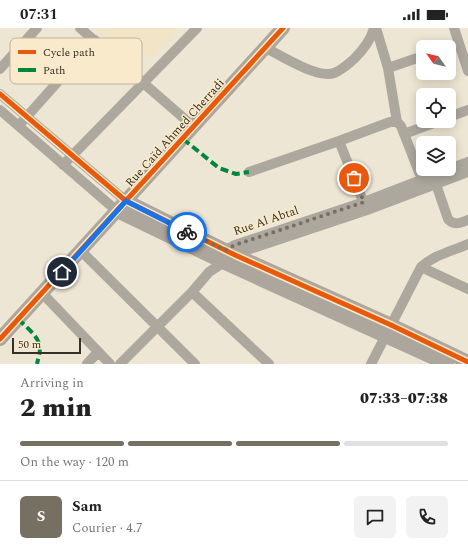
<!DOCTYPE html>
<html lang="en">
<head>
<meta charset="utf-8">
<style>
	body { margin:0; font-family:Spectral,serif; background:#f2f2f2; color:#222; height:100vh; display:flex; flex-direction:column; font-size:15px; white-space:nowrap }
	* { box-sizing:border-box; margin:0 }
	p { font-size:13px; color:#767676 }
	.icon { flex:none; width:22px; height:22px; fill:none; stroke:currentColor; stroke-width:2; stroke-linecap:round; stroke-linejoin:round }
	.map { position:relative; height:336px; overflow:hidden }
	.panel { display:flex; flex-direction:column; background:#fff; flex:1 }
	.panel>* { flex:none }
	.needle { width:26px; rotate:304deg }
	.fabs { position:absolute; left:416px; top:12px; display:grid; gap:8px }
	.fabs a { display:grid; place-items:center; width:40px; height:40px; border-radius:6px; background:#fff; box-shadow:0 2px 10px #0003; font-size:20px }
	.scale { position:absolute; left:12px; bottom:10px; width:69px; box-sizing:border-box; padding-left:4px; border:2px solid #363024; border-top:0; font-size:11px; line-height:14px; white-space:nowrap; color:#363024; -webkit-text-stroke:3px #f8eaca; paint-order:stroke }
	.pin { position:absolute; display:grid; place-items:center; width:34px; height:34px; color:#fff; margin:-17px; border:2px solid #fff; border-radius:50%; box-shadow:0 1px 4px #0007 }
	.courier { position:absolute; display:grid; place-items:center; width:40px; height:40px; margin:-20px; border:3px solid #1a73e8; border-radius:50%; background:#fff; color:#222; box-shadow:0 1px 5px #0007 }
	.overview em { font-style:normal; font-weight:800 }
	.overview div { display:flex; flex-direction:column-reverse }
	.overview { display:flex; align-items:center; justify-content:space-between; height:68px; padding:0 20px }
	h1 { font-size:26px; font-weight:800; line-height:30px }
	.bar { display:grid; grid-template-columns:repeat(4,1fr); gap:6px 4px; align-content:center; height:48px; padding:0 20px }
	.bar i { height:5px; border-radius:3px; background:#e0e0e0 }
	.bar .current { background:#767062 }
	.bar p { grid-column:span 4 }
	.line { display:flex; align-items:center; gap:10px; padding:0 20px; border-top:1px solid #e0e0e0 }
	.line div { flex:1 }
	.round { display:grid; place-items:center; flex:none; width:42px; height:42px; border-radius:6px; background:#f2f2f2 }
	.status { display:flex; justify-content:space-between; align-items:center; height:28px; padding:0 20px; background:#fff; direction:ltr }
	.status svg { height:11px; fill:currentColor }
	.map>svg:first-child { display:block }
	.built { fill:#f1e4c7 }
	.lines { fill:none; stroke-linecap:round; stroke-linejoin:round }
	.street { stroke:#ada89e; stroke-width:10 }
	.secondary { stroke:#aca69c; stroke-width:14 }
	.quiet { stroke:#00873e; stroke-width:4; stroke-dasharray:8 4; stroke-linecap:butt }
	.cycleway-casing { stroke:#f8eaca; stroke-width:8 }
	.cycleway { stroke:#e8590c; stroke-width:5 }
	.done { stroke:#767062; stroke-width:4; stroke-dasharray:0 7.2 }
	.route { stroke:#1a73e8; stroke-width:5 }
	.labels { text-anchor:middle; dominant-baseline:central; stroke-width:3; stroke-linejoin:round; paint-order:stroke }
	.street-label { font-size:12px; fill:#363024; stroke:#f8eaca }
	.key { fill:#f8eaca; stroke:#beb298; stroke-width:1 }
	.key-label { font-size:11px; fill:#363024 }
</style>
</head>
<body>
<div class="status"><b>07:31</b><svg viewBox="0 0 49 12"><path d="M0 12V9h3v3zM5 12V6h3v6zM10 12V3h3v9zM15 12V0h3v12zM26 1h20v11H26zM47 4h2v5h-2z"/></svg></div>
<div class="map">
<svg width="468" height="336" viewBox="0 0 468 336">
	<rect width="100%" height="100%" fill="#eee6d4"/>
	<!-- built -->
	<path class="built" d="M95,0H180L151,31L126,8L114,18Z"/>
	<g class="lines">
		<!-- street -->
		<path class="street" d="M80,0L194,99
			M376,0L388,40L397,94
			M454,0L468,43
			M449,19L459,16
			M266,20C281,28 318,51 334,45C342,42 348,36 354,31C363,22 371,12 374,0
			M388,40L423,28
			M0,41L37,0
			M0,66L126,173
			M0,82L117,183
			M449,89L468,82
			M22,94L95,12
			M404,106L439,93
			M339,113L365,178
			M63,137L197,0
			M249,144L339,113L390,94H397L401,98L424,157
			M436,156L448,191C454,198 460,195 468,192
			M81,223L195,336
			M222,224L235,217L364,174L468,134
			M421,239L468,261
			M192,264L269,336
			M42,265L110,336
			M87,336L98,324
			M120,336L192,264L209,244L235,227L247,222L367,182L468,144
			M371,336L421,239C434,227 452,223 468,216"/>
		<!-- secondary -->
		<path class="secondary" d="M126,173L235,227L391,297L468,334
			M117,183L225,235L447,336
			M0,311L283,0"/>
		<!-- quiet -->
		<path class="quiet" d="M183,111L219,140L236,146L249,144
			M18,291C26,299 39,308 40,320C40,325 38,331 37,336"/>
		<defs>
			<path id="cycleway" d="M0,66L126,173L235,227L391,297L468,334
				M0,311L283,0"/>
		</defs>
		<!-- cycleway casing -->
		<use href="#cycleway" class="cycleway-casing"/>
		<!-- cycleway -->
		<use href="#cycleway" class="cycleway"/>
	</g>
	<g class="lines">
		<!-- done -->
		<path class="done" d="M187,204L225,222L235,217L364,174L354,150"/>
		<!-- route -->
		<path class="route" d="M62,244L126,173L187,204"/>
	</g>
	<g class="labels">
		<!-- street labels -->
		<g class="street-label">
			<text transform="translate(175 105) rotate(-48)">Rue Caïd Ahmed Cherradi</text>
			<text transform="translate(266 193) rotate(-19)">Rue Al Abtal</text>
		</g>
	</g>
	<!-- legend -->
	<rect x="10" y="10" width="132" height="46" rx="6" class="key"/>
	<rect x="18" y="22" width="18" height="4" fill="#e8590c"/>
	<rect x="18" y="40" width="18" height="4" fill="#00873e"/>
	<g class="key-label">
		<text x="43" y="28">Cycle path</text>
		<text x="43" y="46">Path</text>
	</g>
</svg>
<div class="fabs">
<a><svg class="needle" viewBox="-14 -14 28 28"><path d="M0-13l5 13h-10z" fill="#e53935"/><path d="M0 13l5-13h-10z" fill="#767676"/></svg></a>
<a><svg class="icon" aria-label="locate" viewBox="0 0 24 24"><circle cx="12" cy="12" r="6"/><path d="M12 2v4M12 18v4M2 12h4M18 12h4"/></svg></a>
<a><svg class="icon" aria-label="layers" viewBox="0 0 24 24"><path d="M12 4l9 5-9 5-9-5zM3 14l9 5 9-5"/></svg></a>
</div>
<div class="scale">50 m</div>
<div class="pin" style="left:354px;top:150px;background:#ea580c"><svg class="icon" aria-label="bag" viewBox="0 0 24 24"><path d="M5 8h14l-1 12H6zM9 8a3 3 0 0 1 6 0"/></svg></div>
<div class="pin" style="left:62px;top:244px;background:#1f2937"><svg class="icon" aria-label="home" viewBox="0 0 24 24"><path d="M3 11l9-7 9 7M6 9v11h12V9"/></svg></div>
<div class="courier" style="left:187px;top:204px"><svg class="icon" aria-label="bike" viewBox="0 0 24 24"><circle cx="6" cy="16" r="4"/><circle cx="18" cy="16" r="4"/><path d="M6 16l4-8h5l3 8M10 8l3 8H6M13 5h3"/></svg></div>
</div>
<section class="panel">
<div class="overview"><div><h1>2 min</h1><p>Arriving in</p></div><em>07:33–07:38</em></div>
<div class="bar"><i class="current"></i><i class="current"></i><i class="current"></i><i></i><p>On the way · 120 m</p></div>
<div class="line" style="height:72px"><b class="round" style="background:#767062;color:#fff">S</b><div><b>Sam</b><p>Courier · 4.7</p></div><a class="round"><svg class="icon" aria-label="chat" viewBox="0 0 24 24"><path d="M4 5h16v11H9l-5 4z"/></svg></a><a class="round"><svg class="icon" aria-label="phone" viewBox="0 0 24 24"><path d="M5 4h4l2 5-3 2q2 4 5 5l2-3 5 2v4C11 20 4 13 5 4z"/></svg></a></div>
</section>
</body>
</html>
